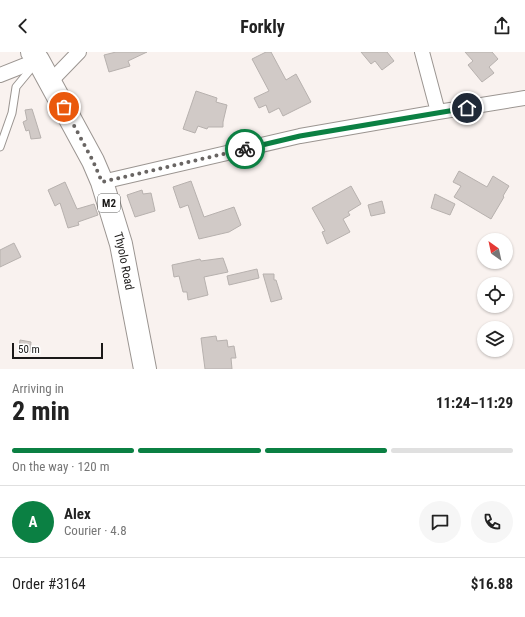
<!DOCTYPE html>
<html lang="en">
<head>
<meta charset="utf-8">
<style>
	body { margin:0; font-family:"Roboto Condensed",sans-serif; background:#f6f6f6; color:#222; height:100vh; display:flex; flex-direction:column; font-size:15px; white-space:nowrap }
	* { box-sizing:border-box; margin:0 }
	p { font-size:13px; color:#767676 }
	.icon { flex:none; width:22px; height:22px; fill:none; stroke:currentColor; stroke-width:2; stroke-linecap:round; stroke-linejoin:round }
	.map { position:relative; height:317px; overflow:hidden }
	.drawer { display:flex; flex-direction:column; background:#fff; flex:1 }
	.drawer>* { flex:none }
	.needle { width:26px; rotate:327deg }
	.fabs { position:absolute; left:477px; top:181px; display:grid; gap:8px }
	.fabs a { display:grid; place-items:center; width:36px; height:36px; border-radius:50%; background:#fff; box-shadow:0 1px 3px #0004; font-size:20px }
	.scale { position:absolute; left:12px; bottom:10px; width:91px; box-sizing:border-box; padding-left:4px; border:2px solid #1b1918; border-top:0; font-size:11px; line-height:14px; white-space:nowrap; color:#1b1918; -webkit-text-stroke:3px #fff; paint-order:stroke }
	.pin { position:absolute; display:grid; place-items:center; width:34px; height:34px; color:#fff; margin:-17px; border:2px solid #fff; border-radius:50%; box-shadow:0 1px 4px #0007 }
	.courier { position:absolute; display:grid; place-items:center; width:40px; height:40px; margin:-20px; border:3px solid #0b8043; border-radius:50%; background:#fff; color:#222; box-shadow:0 1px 5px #0007 }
	.headline em { font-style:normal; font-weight:700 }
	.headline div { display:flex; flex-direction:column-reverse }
	.headline { display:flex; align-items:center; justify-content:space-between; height:68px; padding:0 12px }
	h1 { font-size:26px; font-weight:700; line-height:30px }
	.bar { display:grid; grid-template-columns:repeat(4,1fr); gap:6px 4px; align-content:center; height:48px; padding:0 12px }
	.bar i { height:5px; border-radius:3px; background:#e0e0e0 }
	.bar .on { background:#0b8043 }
	.bar p { grid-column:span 4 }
	.line { display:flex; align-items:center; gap:10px; padding:0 12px; border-top:1px solid #e0e0e0 }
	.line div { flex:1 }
	.round { display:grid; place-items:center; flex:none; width:42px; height:42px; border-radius:21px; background:#f6f6f6 }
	header { display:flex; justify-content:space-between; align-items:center; height:52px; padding:0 12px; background:#fff; font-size:18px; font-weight:700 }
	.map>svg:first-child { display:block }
	.building { fill:#d1cac7; stroke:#b7b1ae }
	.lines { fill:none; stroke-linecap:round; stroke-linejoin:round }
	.lane-casing { stroke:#9b9591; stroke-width:9 }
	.street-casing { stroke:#9b9591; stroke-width:16 }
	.highway-casing { stroke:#9b9591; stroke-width:24 }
	.lane { stroke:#fff; stroke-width:7 }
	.street { stroke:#fff; stroke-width:14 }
	.highway { stroke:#fff; stroke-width:22 }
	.done { stroke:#696563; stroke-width:4; stroke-dasharray:0 7.2 }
	.route { stroke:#0b8043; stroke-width:5 }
	.labels { text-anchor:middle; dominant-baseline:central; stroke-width:4; stroke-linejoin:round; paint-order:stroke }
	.shield { fill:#fff; stroke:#5f5e5d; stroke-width:1 }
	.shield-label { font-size:11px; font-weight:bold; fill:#1b1918 }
	.street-label { font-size:12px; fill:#1b1918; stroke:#fff }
</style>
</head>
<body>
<header><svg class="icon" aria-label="back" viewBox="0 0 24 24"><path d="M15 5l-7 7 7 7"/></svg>Forkly<svg class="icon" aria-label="share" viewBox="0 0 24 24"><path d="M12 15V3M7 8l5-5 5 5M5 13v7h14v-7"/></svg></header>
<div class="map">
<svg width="525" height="317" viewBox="0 0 525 317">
	<rect width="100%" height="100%" fill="#f9f2ef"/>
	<!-- building -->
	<path class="building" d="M116,0H147L128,9L130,14L109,20L104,3Z
		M266,0H271L286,28L296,22L311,50L283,64L279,56L269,61L266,53L259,56L254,46L269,39L252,7Z
		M361,0H387L394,9L382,18L375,9L371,12Z
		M465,0H492L498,7L489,15L494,21L482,30L468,13L473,9Z
		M196,39L217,46L216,50L227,53L223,70V75H208L207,77L198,74L195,81L183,77Z
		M32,57L37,73L41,86L31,87L29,78L26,79L23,70L27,68L25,58Z
		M459,119L487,135L493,124L509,134L503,144L504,145L491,167L454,145L461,134L453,130Z
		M191,129L204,165L234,155L241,173L229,180L199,187L188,153L180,156L173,135Z
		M65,130L77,157L94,152L98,163L78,170L79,173L68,176L60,151L55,154L48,138Z
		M351,134L361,152L348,160L350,163L343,167L350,180L327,192L322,180L325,179L312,156Z
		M142,138L143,142L151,141L155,159L135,165L127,143Z
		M435,142L455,152L450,163L431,156Z
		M382,149L385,161L371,164L368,153Z
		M14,191L21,205L0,215V198Z
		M223,206L228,220L204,225L208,243L188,248L187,240H183L179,224L174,225L172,213L200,207L201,209Z
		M257,217L259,226L229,233L227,224Z
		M263,222H274V228H276L282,247L271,250Z
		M216,284L217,289L227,288L228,295L234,294L236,306H231L232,317H205L201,286Z
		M20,288L31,290L30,300L19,298Z"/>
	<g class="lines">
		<defs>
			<path id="lane" d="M0,95L12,61L16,35L35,12"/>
			<path id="street" d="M422,0L438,60
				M0,23L38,8
				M50,30L79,0
				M102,130L300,84L438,60L525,46"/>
			<g id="highway">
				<path id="s1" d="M32,0L38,8L93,109L102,130L121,192L145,317"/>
			</g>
		</defs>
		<!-- lane casing -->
		<use href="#lane" class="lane-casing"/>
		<!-- street casing -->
		<use href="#street" class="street-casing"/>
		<!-- highway casing -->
		<use href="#highway" class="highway-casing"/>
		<!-- lane -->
		<use href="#lane" class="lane"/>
		<!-- street -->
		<use href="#street" class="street"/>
		<!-- highway -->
		<use href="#highway" class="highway"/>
	</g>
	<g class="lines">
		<!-- done -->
		<path class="done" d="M64,55L93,109L102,130L245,97"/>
		<!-- route -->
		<path class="route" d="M245,97L300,84L467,56"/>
	</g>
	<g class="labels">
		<!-- shield labels -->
		<rect class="shield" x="98" y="142" width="22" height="18" rx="3"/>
		<g class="shield-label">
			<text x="109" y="151">M2</text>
		</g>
		<!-- street labels -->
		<g class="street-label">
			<text stroke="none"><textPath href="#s1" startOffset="230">Thyolo Road</textPath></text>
		</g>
	</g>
</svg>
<div class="fabs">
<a><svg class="needle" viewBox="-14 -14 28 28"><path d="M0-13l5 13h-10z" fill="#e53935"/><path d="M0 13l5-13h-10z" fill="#767676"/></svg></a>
<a><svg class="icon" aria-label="locate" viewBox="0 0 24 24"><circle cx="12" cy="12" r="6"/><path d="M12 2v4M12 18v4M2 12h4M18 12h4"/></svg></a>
<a><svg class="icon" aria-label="layers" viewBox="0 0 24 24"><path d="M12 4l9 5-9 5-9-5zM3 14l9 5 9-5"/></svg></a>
</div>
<div class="scale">50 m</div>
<div class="pin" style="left:64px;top:55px;background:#ea580c"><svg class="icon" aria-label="bag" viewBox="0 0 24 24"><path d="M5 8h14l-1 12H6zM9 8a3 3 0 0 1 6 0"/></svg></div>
<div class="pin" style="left:467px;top:56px;background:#1f2937"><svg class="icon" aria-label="home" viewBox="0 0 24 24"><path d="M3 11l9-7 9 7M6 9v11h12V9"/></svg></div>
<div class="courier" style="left:245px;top:97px"><svg class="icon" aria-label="bike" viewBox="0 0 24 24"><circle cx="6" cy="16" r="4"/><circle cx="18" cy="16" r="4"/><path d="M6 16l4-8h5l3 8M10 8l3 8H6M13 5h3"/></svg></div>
</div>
<section class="drawer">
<div class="headline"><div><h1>2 min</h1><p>Arriving in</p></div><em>11:24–11:29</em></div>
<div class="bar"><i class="on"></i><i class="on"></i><i class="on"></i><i></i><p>On the way · 120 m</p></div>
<div class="line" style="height:72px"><b class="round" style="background:#0b8043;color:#fff">A</b><div><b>Alex</b><p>Courier · 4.8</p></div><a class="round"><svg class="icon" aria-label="chat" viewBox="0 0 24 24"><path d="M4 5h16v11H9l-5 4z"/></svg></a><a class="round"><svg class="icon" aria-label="phone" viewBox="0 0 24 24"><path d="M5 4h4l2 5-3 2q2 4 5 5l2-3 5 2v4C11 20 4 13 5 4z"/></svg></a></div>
<div class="line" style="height:52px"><div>Order #3164</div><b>$16.88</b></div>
</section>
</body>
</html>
